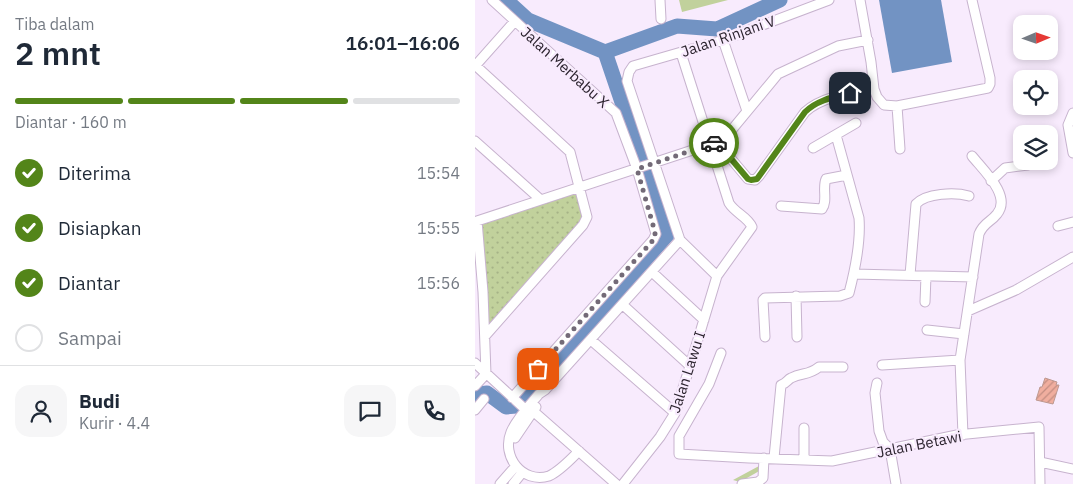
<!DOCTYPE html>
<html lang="id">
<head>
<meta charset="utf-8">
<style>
	body { margin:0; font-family:"IBM Plex Sans",sans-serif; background:#f6f6f7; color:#1f2937; height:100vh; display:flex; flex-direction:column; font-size:19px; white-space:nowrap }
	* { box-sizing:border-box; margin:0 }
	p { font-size:16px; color:#747a83 }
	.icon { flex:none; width:28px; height:28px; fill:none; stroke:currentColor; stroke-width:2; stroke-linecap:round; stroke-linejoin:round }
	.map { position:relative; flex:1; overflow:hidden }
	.details { display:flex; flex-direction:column; background:#fff; width:475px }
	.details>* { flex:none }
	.needle { width:32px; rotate:88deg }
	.tools { position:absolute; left:538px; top:15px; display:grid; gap:10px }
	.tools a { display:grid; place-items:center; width:45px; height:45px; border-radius:10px; background:#fff; box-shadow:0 2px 8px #0003; font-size:25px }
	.pin { position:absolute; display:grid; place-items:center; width:42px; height:42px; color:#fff; margin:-21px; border-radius:10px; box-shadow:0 2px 8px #0006 }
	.courier { position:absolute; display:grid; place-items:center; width:50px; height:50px; margin:-25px; border:4px solid #538519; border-radius:50%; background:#fff; color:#222; box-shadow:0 1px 6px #0007 }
	.headline em { font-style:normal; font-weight:600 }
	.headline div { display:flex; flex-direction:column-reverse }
	.headline { display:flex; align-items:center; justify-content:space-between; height:85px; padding:0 15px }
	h1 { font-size:32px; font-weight:600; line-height:38px }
	.bar { display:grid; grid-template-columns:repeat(4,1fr); gap:8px 5px; align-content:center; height:60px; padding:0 15px }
	.bar i { height:6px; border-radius:4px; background:#e0e1e3 }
	.bar .on { background:#538519 }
	.bar p { grid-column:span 4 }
	.line { display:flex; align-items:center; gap:12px; padding:0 15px; border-top:1px solid #e0e1e3 }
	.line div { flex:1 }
	.round { display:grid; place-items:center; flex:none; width:52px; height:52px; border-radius:15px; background:#f6f6f7 }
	ol { padding:0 15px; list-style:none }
	li { display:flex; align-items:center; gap:15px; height:55px }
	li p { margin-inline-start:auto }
	li .icon { padding:5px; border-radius:50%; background:#538519; color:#fff; stroke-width:4 }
	li:last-child { color:#747a83 }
	li i { width:28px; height:28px; border:2px solid #e0e1e3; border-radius:50% }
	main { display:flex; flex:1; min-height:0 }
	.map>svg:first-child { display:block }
	.park { fill:url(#park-dots) }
	.pitch { fill:#c1d19c }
	.water { fill:#7293c3 }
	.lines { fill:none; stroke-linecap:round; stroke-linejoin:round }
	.river { stroke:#7293c3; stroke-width:15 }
	.building { fill:url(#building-hatch); stroke:#bd9991 }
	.minor-casing { stroke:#c7b3ce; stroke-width:11 }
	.minor { stroke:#fff; stroke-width:9 }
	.done { stroke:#736a77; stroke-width:5; stroke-dasharray:0 9 }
	.route { stroke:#538519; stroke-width:6 }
	.labels { text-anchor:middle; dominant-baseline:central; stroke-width:4.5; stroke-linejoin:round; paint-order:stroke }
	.street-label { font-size:15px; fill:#2c242f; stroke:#f8ebfd }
</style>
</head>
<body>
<main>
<section class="details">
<div class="headline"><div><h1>2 mnt</h1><p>Tiba dalam</p></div><em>16:01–16:06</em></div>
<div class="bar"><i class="on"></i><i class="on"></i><i class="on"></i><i></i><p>Diantar · 160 m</p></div>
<ol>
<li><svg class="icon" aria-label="check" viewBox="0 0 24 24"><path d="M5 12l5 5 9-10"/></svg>Diterima<p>15:54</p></li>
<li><svg class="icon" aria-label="check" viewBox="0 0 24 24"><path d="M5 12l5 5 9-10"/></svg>Disiapkan<p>15:55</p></li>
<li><svg class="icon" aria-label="check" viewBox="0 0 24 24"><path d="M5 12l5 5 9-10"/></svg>Diantar<p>15:56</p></li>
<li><i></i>Sampai</li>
</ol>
<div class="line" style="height:90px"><a class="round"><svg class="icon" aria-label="person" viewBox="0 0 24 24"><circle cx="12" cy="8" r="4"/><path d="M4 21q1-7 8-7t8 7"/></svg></a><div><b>Budi</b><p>Kurir · 4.4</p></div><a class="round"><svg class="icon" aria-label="chat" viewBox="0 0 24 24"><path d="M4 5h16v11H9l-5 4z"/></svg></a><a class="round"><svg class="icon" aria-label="phone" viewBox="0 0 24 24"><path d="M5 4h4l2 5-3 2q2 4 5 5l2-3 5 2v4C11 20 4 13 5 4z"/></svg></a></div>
</section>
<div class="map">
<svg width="598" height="484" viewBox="0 0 598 484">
	<defs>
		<pattern id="park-dots" width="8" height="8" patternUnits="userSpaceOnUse" patternTransform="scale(1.25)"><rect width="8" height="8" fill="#c1d19c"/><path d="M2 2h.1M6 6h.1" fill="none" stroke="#a6b387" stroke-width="1.8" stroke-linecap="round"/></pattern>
		<pattern id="building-hatch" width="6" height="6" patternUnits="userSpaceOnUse" patternTransform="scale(1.25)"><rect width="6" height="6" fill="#f0ae9f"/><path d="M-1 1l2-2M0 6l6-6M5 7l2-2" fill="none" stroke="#c38d82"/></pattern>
	</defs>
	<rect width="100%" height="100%" fill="#f8ebfd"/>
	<!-- park -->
	<path class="park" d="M102,192L108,219L14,327L5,223Z"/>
	<!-- pitch -->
	<path class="pitch" d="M204,0H253L207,12Z
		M284,466L286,470L265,482L258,480Z"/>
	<!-- water -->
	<path class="water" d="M404,0H466L477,62L417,73Z"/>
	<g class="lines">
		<!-- river -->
		<path class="river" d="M130,52L202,26L242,29L305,0
			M0,398L4,394L12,393L31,407L41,406L192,235L130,52L53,20L31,0"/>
	</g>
	<!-- building -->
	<path class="building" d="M570,378L582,382L581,385H584L578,404L561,400L565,387H567Z"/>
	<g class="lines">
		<defs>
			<path id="minor" d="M17,0L141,113L162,169L181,234L178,240L37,398
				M185,0L186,19
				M385,0L396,62L399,89L402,97L409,105L422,106L513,88L515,84V78L497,0
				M248,40L272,111
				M0,65L95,152L112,217L108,225L10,336
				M0,66L40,21
				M422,106L425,149
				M598,113L593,125L598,153
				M0,141L66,200
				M242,142L273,179L280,180L284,176L330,112C347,96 376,93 399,89
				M338,148L381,123
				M516,181L530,168L553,165
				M306,206L347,209C353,201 347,188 351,179L372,175
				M2,221L242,142L250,138L303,74L363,46L393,40
				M583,226L598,222
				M177,272L229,320
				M379,274L498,277
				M435,275L441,204C451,193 480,192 494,196
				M242,276L205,240L152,81L154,72L158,66L248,40L354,0
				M321,296L322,337
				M450,302L451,276
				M148,305L215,366
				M493,311L541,290L598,257
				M452,330L489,334
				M290,337L288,300L290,298L365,296L374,293C380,270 386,243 384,218L361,135
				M116,340L200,413
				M246,353L234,384L204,436V454L274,458L357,461L482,435L564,427L565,484
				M0,363L51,410
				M407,365L485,360
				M402,383L400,393L404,431L408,442L415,449L421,484
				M0,386L11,374L8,292L2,221
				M0,410L9,399
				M58,411L141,484
				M488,435L485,360L504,234C509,222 515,223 522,214C537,196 508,170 497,156
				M40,438L61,407
				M104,451C95,460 85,471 74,476C47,484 26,456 36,432C42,418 54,406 64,394L70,390L205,240
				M299,458L306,385C312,383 312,380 316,378C327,372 333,376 344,367H368
				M329,460V428
				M565,462L598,469
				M25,484L40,467
				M38,484L46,474
				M148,484L185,437L200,413L215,366L242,276L277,227C273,217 260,213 254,203L206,53
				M267,484L283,482L288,478L289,458"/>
		</defs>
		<!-- minor casing -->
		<use href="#minor" class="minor-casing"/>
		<!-- minor -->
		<use href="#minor" class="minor"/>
	</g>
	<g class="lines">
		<!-- done -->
		<path class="done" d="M63,369L180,238V232L162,169L239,143"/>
		<!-- route -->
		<path class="route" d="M239,143L242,142L273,179L276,180L282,179L330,112C342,100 359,97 375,93"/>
	</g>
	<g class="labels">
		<!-- street labels -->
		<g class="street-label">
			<text transform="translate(253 36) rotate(-19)">Jalan Rinjani V</text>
			<text transform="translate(90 67) rotate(42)">Jalan Merbabu X</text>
			<text transform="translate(212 372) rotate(-72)">Jalan Lawu I</text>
			<text transform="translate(444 444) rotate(-11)">Jalan Betawi</text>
		</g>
	</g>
</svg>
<div class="tools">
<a><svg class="needle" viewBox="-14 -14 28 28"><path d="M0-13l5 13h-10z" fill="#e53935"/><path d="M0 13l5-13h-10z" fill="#747a83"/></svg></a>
<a><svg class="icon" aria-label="locate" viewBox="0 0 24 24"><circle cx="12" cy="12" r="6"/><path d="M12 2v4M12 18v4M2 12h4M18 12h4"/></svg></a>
<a><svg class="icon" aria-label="layers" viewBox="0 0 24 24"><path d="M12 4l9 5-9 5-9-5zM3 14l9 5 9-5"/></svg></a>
</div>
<div class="pin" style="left:63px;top:369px;background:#ea580c"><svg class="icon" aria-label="bag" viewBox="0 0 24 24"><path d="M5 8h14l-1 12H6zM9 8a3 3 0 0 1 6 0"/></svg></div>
<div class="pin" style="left:375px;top:93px;background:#1f2937"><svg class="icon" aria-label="home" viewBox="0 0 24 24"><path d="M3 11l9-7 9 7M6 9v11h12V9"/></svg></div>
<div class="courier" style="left:239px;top:143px"><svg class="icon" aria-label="car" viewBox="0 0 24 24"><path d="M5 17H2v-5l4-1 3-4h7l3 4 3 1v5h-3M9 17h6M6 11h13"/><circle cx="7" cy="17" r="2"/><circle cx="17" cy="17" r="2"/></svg></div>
</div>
</main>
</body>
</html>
